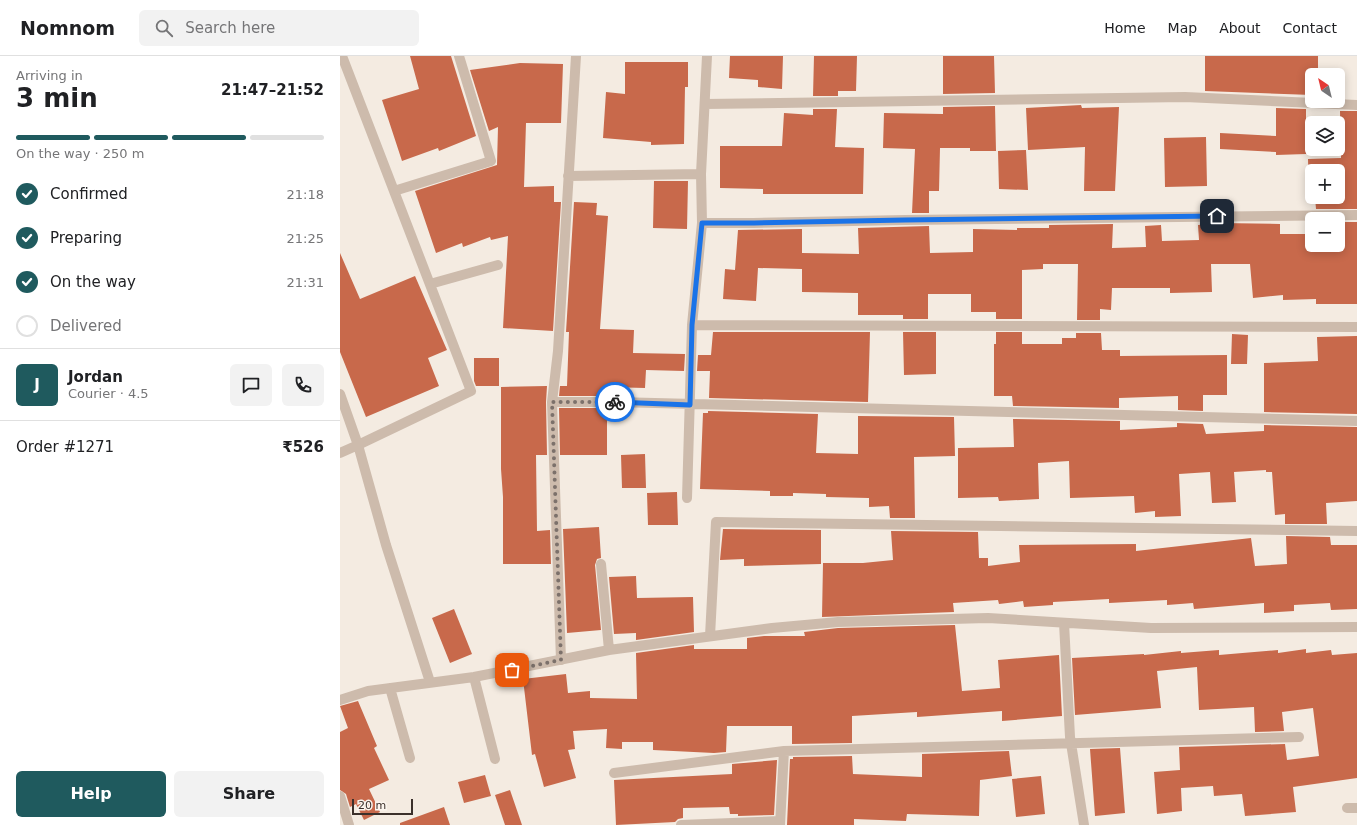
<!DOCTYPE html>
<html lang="en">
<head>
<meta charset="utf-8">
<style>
	body { margin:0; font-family:"DejaVu Sans",sans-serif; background:#f2f2f2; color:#202124; height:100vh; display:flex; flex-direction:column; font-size:15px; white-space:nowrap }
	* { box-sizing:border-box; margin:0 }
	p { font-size:13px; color:#757577 }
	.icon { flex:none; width:22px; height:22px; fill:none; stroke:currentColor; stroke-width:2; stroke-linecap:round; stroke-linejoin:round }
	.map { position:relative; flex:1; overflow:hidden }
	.sheet { display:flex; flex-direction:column; background:#fff; width:340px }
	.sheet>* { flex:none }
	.needle { width:26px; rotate:325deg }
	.controls { position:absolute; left:965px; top:12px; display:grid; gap:8px }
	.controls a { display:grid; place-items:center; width:40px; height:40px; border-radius:6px; background:#fff; box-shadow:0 2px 10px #0003; font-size:20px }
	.scale { position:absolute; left:12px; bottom:10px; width:61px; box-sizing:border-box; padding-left:4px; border:2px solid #3b302b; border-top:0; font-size:11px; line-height:14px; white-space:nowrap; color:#3b302b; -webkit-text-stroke:3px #fbf5ee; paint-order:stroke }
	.pin { position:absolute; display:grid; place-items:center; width:34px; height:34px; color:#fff; margin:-17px; border-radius:8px; box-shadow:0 2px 6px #0006 }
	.courier { position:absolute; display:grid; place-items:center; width:40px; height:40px; margin:-20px; border:3px solid #1a73e8; border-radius:50%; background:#fff; color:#222; box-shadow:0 1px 5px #0007 }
	.headline em { font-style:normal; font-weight:600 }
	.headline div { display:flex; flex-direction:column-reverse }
	.headline { display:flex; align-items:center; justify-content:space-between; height:68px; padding:0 16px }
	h1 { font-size:26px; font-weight:600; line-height:30px }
	.bar { display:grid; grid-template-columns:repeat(4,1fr); gap:6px 4px; align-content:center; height:48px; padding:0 16px }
	.bar i { height:5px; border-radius:3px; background:#e0e0e0 }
	.bar .active { background:#1f5a5e }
	.bar p { grid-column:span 4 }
	.line { display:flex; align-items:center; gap:10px; padding:0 16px; border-top:1px solid #e0e0e0 }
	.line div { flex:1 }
	.round { display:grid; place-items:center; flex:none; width:42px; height:42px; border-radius:6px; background:#f2f2f2 }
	ol { padding:0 16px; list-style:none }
	li { display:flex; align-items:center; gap:12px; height:44px }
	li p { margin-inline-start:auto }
	li .icon { padding:4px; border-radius:50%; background:#1f5a5e; color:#fff; stroke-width:4 }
	li:last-child { color:#757577 }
	li i { width:22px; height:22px; border:2px solid #e0e0e0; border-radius:50% }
	.action { display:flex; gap:8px; margin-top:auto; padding:8px 16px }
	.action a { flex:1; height:46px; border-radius:6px; background:#1f5a5e; color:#fff; font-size:16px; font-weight:600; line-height:46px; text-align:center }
	.action a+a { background:#f2f2f2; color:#202124 }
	header { display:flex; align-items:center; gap:24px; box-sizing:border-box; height:56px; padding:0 20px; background:#fff; border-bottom:1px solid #e0e0e0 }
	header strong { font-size:19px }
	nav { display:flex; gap:22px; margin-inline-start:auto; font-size:14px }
	.search { width:280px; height:36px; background:#f2f2f2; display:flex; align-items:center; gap:10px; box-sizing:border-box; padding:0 14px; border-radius:6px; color:#757577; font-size:15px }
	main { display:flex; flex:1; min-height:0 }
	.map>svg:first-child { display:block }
	.building { fill:#c8694b }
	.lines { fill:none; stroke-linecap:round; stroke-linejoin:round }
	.minor { stroke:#cdbbac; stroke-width:10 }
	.done { stroke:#7c716b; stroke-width:4; stroke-dasharray:0 7.2 }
	.route { stroke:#1a73e8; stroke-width:5 }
</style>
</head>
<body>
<header>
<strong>Nomnom</strong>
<div class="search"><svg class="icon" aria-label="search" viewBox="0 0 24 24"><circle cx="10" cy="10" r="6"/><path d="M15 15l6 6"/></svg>Search here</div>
<nav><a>Home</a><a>Map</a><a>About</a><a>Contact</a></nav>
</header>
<main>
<section class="sheet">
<div class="headline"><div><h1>3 min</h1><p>Arriving in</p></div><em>21:47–21:52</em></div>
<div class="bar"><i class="active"></i><i class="active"></i><i class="active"></i><i></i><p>On the way · 250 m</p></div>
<ol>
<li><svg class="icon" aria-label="check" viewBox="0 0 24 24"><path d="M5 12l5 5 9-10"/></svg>Confirmed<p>21:18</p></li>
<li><svg class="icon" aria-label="check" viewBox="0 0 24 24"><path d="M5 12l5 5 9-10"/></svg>Preparing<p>21:25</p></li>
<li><svg class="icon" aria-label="check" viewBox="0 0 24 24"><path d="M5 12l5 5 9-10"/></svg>On the way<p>21:31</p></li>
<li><i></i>Delivered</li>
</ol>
<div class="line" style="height:72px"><b class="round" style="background:#1f5a5e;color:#fff">J</b><div><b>Jordan</b><p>Courier · 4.5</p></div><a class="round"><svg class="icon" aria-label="chat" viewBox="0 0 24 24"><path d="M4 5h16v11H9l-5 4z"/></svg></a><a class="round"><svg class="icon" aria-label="phone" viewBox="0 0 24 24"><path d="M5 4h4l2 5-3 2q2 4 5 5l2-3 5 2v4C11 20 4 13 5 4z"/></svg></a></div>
<div class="line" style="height:52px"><div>Order #1271</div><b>₹526</b></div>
<div class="action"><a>Help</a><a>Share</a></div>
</section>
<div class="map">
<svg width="1017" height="769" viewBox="0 0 1017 769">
	<rect width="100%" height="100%" fill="#f4ebe1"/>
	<!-- building -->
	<path class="building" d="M70,0H111L136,80L99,95L98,92L62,105L42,44L79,33Z
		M390,0H443L442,33L418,31V24L389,22Z
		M474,0H517L516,35H498V40H473Z
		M603,0H654L655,37L603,38Z
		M865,0H978V19H972V39L865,35Z
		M285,6H348V31H345L344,88L311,89V86L263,82L266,36L285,38Z
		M180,7L223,8L221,67H186L184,131L214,130V146H221L213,275L163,272L168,180L151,184L150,181L123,191L122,187L96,197L75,135L157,109L158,71L149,75L130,14Z
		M741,49L742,52L779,51L775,135H744L745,91L688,94L686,52Z
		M655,50L656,95H630V92H600L599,135H589V157H572L575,93L543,92L544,57L603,58V51Z
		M936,52L966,53V98L936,99V96L880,93V77L936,80Z
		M473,53H497L495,91L524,92L523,138H423V133L380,132V90H442L444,57L473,59Z
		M1000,55H1017V153H976L975,141H998V115H972V139H969L968,103L1001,102Z
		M866,81L867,130L825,131L824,82Z
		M686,94L688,134L659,133L658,95Z
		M314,125H348L347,173L313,172Z
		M234,146L257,147L256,159L268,160L260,273L294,274L293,297L345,298L344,315L306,314L305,332L267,331V340H219L220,330H227L229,276H226Z
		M998,166H1017V248H976V243L943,244V239L913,242L910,208H871L872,236L830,237V232H772L771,254L760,253V264H737L738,208H703V213L682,214V263H656V256H631V238H588V263H563V259H518V237L462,236V213L418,212L416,245L383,243L385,213L395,214L398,174L462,173V197L519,198L518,172L589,170L590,197L633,196V173L677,174V172H709V169L773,168L772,192L806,191L805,170L821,169L822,185L859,184L858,169L880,167L940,168V178H972V189H998Z
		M0,197L20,243L75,220L107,294L88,302L99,330L26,361L0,296Z
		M373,276H530L528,346L369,342L370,315H357L358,299H371Z
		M563,276H596V318L564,319Z
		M656,276H682V288H722V282H736V277H761L762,294H780V300L887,299V339H863V355L838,354V340L779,342V352L673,350L672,340H654V288H656Z
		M892,278L908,279L907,308H891Z
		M1017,280V358L924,356V307L978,305L977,281Z
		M134,302H159V330H136L134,325Z
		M207,330L206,346L207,399H196L197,475L210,474L211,508H163V441L161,413V331Z
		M219,352H267V399H220Z
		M368,355L478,358L476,397L518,398V360L614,361L615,400L574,401L575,462H550L549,450L529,451V442L486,441V438L453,437V440H430V435L360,433L363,357H368Z
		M673,363L780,365V374L837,371V367L863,368L866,378L924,375V369L1017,371V445L986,447L987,468H945V458L935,459L932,416H926V414L894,416L896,446L872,447L870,416L839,418L841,460L815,461V455L795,457L794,440L730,442L729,405L698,407L699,443L659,445L658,441L618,442V392L674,391Z
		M305,398L306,432H282L281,399Z
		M337,436L338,469H308L307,437Z
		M259,471L261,502L257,503L255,509L261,574L227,577L223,473Z
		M383,473L481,474V508L404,510V503L380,504Z
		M551,475L638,476L639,502H648V510L680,506L679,489L796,488V495L911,482L915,510L947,508L946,480L990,481L991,489H1017V553L991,554L990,547L954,549V555L924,557V547L854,553L853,547L827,549V544L769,547V543L713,546V549L684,551L683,545L659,548L658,544L613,547L614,556L482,561L483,507H523L553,504Z
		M296,520L297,542L353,541L354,576L296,584V577L274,578L269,521Z
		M114,553L132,598L110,607L92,562Z
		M615,569L622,635L660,632L658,604L719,599L722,660L662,665V655L577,661V656L512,660V687L452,688V670H387L386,696L374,697L313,694V686H282V693L266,692L267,673L233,675L235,693L228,694L236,722L204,731L195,698L192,699L183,623L226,618L228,637L250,635V642L297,643L296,597L354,589V593H407V582L424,580H465L464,576L498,572Z
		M966,593V597L991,594L992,599L1017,597V722L953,731L956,756L905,760L902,738L874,740L873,730L841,732L842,755L817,758L814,716L840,714L839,691L945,688L947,704L979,700L973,652L942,656L944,675L915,676L914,651L859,654L857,611L817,615L821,652L735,659L732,602L804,598V599L841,595V597L879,594V599L938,594V597Z
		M18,645L37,690L34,692L49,724L29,733L40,756L24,764L16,748L10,751L6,738L0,734V676L8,672L0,650Z
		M780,692L785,757L755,760L750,693Z
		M669,695L672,720L640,724L639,760L567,758L566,765L514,763V769H447L450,703H453V701L512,700L513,718L582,721V698Z
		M437,704L434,759L398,760V758H390L389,751L343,752V762L338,763L335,766L276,769L274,724L392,718V708Z
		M145,719L151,740L124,747L118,726Z
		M701,720L705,758L676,761L672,723Z
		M170,734L182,769H165L155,739Z
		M104,751L110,769H60V767Z"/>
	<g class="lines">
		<!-- minor -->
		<path class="minor" d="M2,0L131,335L18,389L46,489L90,626
			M236,0L218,295L212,346H275L1017,365
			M365,48L845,41L1017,49
			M228,120L361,118
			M54,135L151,105L119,0
			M362,167H413L565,164L1017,159
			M90,228L158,209
			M352,269L1017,271
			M0,338L18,389L0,397
			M212,346L221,604
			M347,442L352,269L362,167L361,118L367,0
			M261,508L269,594
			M724,567L730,681L744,769
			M370,580L376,466L1017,475
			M134,621L155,703
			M50,632L70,702
			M0,644L28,635L134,621L269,594L432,572L498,566L648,562L811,572L1017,571
			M274,717L444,695L959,681
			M0,740L9,769
			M1007,752H1017
			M341,769L440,765
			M440,769L444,695"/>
	</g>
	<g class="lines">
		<!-- done -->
		<path class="done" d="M172,614L221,604L212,346H275"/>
		<!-- route -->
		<path class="route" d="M275,346L350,349L352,269L362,167H414L565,164L877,160"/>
	</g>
</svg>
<div class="controls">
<a><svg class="needle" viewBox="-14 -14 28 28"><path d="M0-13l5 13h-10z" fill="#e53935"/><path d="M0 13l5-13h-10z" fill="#757577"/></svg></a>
<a><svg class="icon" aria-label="layers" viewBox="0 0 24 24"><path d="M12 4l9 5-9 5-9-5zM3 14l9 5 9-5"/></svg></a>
<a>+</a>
<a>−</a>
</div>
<div class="scale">20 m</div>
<div class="pin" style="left:172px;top:614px;background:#ea580c"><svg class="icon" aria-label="bag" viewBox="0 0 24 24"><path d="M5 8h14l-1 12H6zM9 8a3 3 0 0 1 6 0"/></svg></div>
<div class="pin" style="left:877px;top:160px;background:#1f2937"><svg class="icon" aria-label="home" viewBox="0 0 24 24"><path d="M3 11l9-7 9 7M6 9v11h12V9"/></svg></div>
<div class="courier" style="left:275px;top:346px"><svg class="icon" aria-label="bike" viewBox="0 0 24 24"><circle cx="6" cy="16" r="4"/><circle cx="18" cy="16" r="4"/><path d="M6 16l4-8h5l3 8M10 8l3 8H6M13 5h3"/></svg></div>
</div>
</main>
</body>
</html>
